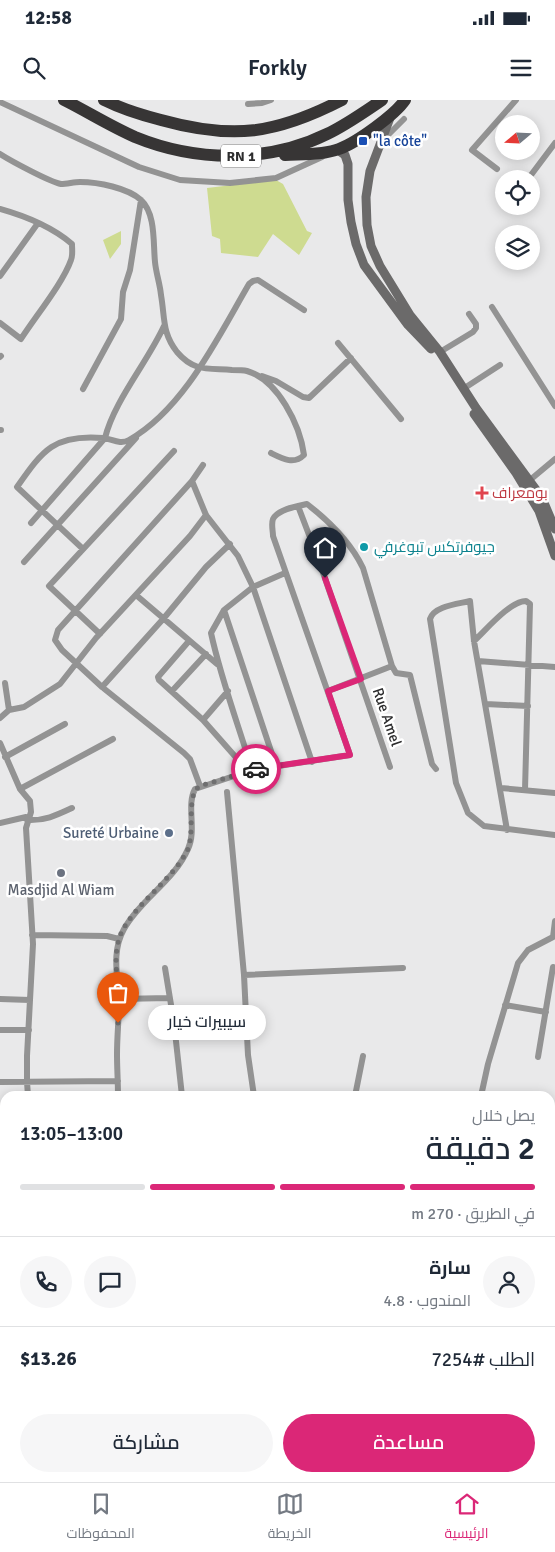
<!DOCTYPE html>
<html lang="ar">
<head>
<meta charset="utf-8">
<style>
	body { margin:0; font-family:Signika,Cairo,sans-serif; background:#f6f6f7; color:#1f2937; direction:rtl; height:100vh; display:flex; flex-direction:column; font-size:19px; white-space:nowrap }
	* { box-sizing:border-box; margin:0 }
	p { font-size:16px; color:#747a83 }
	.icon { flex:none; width:28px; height:28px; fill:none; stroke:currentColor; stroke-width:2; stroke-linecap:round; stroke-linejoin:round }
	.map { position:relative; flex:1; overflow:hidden; direction:ltr }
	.panel { position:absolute; left:0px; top:991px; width:555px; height:391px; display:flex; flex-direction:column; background:#fff; border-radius:15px 15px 0 0; box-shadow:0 2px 12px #0003; direction:rtl }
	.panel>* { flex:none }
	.needle { width:32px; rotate:251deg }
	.fabs { position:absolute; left:495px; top:15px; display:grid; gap:10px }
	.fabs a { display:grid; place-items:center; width:45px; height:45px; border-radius:50%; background:#fff; box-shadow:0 2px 12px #0003; font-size:25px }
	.pin { position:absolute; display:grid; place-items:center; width:42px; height:42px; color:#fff; margin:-51px -21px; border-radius:50% 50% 50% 0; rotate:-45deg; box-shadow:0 0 5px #0007 }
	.pin .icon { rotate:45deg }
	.courier { position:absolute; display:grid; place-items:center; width:50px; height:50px; margin:-25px; border:4px solid #db2777; border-radius:50%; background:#fff; color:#222; box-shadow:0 1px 6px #0007 }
	.bubble { position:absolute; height:35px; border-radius:18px; background:#fff; box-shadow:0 2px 12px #0003; font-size:16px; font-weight:600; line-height:35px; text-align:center; direction:rtl }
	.headline em { font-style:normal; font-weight:600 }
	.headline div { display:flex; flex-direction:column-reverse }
	.headline { display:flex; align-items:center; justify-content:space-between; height:85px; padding:0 20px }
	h1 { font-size:32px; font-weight:600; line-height:38px }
	.bar { display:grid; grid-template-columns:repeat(4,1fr); gap:8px 5px; align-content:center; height:60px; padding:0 20px }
	.bar i { height:6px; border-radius:4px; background:#e0e1e3 }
	.bar .selected { background:#db2777 }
	.bar p { grid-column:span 4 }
	.line { display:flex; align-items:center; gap:12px; padding:0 20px; border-top:1px solid #e0e1e3 }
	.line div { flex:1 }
	.round { display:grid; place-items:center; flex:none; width:52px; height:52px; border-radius:26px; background:#f6f6f7 }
	.button { display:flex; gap:10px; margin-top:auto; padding:10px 20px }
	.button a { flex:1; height:58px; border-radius:30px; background:#db2777; color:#fff; font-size:20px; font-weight:600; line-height:58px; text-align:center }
	.button a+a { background:#f6f6f7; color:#1f2937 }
	.status { display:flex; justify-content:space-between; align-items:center; height:35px; padding:0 25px; background:#fff; direction:ltr }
	.status svg { height:14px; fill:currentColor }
	header { display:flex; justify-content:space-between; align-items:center; height:65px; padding:0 20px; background:#fff; font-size:22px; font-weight:600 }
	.tabs { display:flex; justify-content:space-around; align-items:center; height:70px; border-top:1px solid #e0e1e3; background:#fff; font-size:14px; color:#747a83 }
	.tabs a { display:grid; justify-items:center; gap:2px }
	.tabs .selected { color:#db2777 }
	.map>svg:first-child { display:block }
	.green { fill:#cedb90 }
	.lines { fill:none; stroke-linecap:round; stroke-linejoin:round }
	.street { stroke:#939393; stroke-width:6 }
	.secondary { stroke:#6b6a6a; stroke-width:9 }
	.highway { stroke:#373535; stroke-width:12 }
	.done { stroke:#6f6f70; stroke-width:5; stroke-dasharray:0 9 }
	.route { stroke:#db2777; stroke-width:6 }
	.transit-dot { fill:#1a4fb4; stroke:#fff; stroke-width:2 }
	.health-dot { fill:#e0444e; stroke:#fff; stroke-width:2 }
	.culture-dot { fill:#0f9aa8; stroke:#fff; stroke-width:2 }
	.service-dot { fill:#5c6f8a; stroke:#fff; stroke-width:2 }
	.worship-dot { fill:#6b7280; stroke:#fff; stroke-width:2 }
	.labels { text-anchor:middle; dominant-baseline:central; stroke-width:5; stroke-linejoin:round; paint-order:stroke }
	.shield { fill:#fff; stroke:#6c6c6d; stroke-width:1 }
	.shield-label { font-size:14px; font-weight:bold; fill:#2d2d2e }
	.transit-label { font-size:15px; fill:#164399; stroke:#fff; text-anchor:start }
	.health-label { font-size:15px; fill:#be3a42; stroke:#fff; text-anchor:start }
	.culture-label { font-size:15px; fill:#0d838f; stroke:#fff; text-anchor:start }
	.street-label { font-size:15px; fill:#2d2d2e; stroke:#fff }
	.service-label { font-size:15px; fill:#4e5e75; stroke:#fff; text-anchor:end }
	.worship-label { font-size:15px; fill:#5b616d; stroke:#fff }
</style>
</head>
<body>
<div class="status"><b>12:58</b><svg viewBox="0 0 49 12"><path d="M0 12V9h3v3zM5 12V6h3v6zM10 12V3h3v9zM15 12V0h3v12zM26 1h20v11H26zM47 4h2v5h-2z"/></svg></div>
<header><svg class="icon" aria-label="menu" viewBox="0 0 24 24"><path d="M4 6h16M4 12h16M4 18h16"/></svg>Forkly<svg class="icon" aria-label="search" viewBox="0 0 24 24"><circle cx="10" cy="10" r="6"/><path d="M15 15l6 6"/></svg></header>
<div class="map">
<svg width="555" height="1382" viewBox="0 0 555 1382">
	<rect width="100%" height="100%" fill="#e9e9ea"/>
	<!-- green -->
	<path class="green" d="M276,80L283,84L307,131L312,133L299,155L273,134L258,157L221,153L220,139L212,136L207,88Z
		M121,131V144L110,159L103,140Z"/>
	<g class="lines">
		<!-- street -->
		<path class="street" d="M0,2L139,67L180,80L230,83L276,78L322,57
			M248,4L262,3L271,0
			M384,39L404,19
			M0,54C11,61 50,82 61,84C67,84 74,82 80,82C98,82 128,88 141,100C156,114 153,143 155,162C156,173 160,184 161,195C165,218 162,233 177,252C194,272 208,268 232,270C237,270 243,270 247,271C278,280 300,325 304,355C294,365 283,359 271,353
			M497,69L472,50L516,0
			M528,79L555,43
			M0,109C25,116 52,127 72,144C72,150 73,155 71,160C63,183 35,217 21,239L0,223
			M0,176L38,123
			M492,207L555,306
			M338,243L401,319
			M440,252L473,232L476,228V224L469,214
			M0,257L1,256
			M262,276L276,281L303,297L309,298L351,258
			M83,289L121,219L123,192L130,170L141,100
			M463,289L500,265
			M0,330H1
			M530,380L555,359
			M192,381L206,415L238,456L253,487L312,662
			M298,406L319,461L390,667
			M31,423L105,338C114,301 147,263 164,226
			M83,449L17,387C43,350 54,334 103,338C112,339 120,345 129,340C184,309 218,237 249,184L253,181L258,180L304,210
			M24,462L136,338
			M136,495L217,564
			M224,510L276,666
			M100,534L49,486L174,351
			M189,541L158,577L159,580L203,620L248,671
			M474,541C486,530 510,501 526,501L530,504L525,690
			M478,561L555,567
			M5,583L9,610
			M102,587L164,518L206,467L230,444
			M172,591L206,554
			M328,591L392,566
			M486,604L528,606
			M0,618L9,610L24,607L60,584L96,538L190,436L206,415
			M203,620L228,591
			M0,643L20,689L30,701L31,712L26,728L33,844L27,956V982L28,996
			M5,657L65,624
			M252,670C238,624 221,579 211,533L224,510L253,487L285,473
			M200,686L190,659L184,653L102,587L62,550L55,540L58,530L192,381L203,365
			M501,688L555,693
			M20,689L113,639
			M227,692L244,875L248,955L254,996
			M0,723L26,717L27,720C45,721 57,715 72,708
			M507,730L474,541L470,501C458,504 434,506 430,519L456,683L468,713L484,726L555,735
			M32,835L107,836L119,839
			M165,868L174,923L182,996
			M244,875L403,868
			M0,899L30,900
			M119,899L169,898
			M505,905L546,912
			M0,930H29
			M538,957L553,867
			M0,982L118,981
			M118,996C118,982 117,968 117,954C117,936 119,918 119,901C118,877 111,852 124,829C141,799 174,781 188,749C197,730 186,705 195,689L252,670L350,655L273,436C273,431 271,424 273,419C278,409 298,406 307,404C329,421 351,443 363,468L392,566L396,573L410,575L432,664L436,669
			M355,996L363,956
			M481,996L488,964L518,863L528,850L553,837L555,821
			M0,1031H5
			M550,1305L555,1302
			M550,1362L555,1366
			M444,1378L451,1382
			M414,1382L417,1378"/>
		<!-- secondary -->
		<path class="secondary" d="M390,18L370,71L366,97L367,125L371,146L380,166L410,215L440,252L476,308L542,398L555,429
			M338,50L345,55L348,64V100L351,122L356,144L364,165L408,225L431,249
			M474,314L516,373L539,411L555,456
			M550,1037L555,1028
			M550,1063L555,1051
			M0,1068H5
			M0,1077H5
			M518,1378L523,1382
			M538,1378L545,1382
			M277,1382L280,1378"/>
		<!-- highway -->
		<path class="highway" d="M64,0C88,12 110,26 135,37C196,62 268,63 327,34C346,25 364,12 382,0
			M104,0C122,9 141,15 161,20C233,40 276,34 342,0
			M285,55C302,54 323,55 339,49C356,43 395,15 405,0"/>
	</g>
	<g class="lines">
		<!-- done -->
		<path class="done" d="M118,923C119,916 119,908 119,900C118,880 113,859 119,839C129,808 171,782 187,751C196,734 185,694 200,686L256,669"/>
		<!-- route -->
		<path class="route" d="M256,669L350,655L328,591L361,579L325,478"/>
	</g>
	<!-- markers -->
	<rect class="transit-dot" x="358" y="36" width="10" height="10" rx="2.5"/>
	<path class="health-dot" d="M479.5 385.5h5v5h5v5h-5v5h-5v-5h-5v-5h5z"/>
	<circle class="culture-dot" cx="364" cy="447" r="5"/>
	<circle class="service-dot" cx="169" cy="733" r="5"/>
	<circle class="worship-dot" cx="61" cy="773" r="5"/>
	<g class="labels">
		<!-- shield labels -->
		<rect class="shield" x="221" y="44.5" width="40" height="23" rx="4"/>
		<g class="shield-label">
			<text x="241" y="56">RN 1</text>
		</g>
		<!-- transit labels -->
		<g class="transit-label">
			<text x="373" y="41">"la côte"</text>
		</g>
		<!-- health labels -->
		<g class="health-label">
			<text x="492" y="393">بومعراف</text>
		</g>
		<!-- culture labels -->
		<g class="culture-label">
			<text x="374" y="447">جيوفرتكس تبوغرفي</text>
		</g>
		<!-- street labels -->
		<g class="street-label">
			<text transform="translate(387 617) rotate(71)">Rue Amel</text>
		</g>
		<!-- service labels -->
		<g class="service-label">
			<text x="159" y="733">Sureté Urbaine</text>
		</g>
		<!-- worship labels -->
		<g class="worship-label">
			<text x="61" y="790">Masdjid Al Wiam</text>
		</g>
	</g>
</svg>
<div class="fabs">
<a><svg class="needle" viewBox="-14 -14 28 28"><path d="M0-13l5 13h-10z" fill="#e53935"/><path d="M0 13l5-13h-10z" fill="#747a83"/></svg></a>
<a><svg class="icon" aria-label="locate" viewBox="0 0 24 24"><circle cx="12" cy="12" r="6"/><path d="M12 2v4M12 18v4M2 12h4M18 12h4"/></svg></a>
<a><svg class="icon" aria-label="layers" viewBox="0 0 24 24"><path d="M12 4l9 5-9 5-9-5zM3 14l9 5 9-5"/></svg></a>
</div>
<div class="pin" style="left:118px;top:923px;background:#ea580c"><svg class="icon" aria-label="bag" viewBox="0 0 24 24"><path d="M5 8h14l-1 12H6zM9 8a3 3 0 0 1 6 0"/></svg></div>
<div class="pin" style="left:325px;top:478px;background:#1f2937"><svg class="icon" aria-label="home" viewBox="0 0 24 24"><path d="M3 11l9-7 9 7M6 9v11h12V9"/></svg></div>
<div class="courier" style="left:256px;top:669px"><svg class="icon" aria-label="car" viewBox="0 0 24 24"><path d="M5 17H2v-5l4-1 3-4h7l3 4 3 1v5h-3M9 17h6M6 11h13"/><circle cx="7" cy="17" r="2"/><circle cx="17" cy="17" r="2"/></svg></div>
<div class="bubble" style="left:148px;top:905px;width:118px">سيبيرات خيار</div>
<section class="panel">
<div class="headline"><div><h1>2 دقيقة</h1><p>يصل خلال</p></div><em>13:00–13:05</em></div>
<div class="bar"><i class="selected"></i><i class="selected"></i><i class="selected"></i><i></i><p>في الطريق · 270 m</p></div>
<div class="line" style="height:90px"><a class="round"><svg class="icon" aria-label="person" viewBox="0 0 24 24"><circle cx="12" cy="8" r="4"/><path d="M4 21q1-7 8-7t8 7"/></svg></a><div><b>سارة</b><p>المندوب · 4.8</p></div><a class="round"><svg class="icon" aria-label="chat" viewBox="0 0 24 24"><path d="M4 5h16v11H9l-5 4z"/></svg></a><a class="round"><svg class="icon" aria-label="phone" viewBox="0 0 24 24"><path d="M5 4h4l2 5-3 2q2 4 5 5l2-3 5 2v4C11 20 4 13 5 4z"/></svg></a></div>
<div class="line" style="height:65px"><div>الطلب #7254</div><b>$13.26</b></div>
<div class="button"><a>مساعدة</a><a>مشاركة</a></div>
</section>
</div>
<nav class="tabs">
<a class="selected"><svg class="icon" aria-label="home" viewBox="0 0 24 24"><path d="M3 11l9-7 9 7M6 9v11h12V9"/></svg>الرئيسية</a>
<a><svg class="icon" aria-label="map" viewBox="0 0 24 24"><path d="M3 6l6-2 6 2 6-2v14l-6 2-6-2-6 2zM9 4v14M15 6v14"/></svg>الخريطة</a>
<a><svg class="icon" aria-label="saved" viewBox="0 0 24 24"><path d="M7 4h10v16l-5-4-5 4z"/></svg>المحفوظات</a>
</nav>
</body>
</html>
